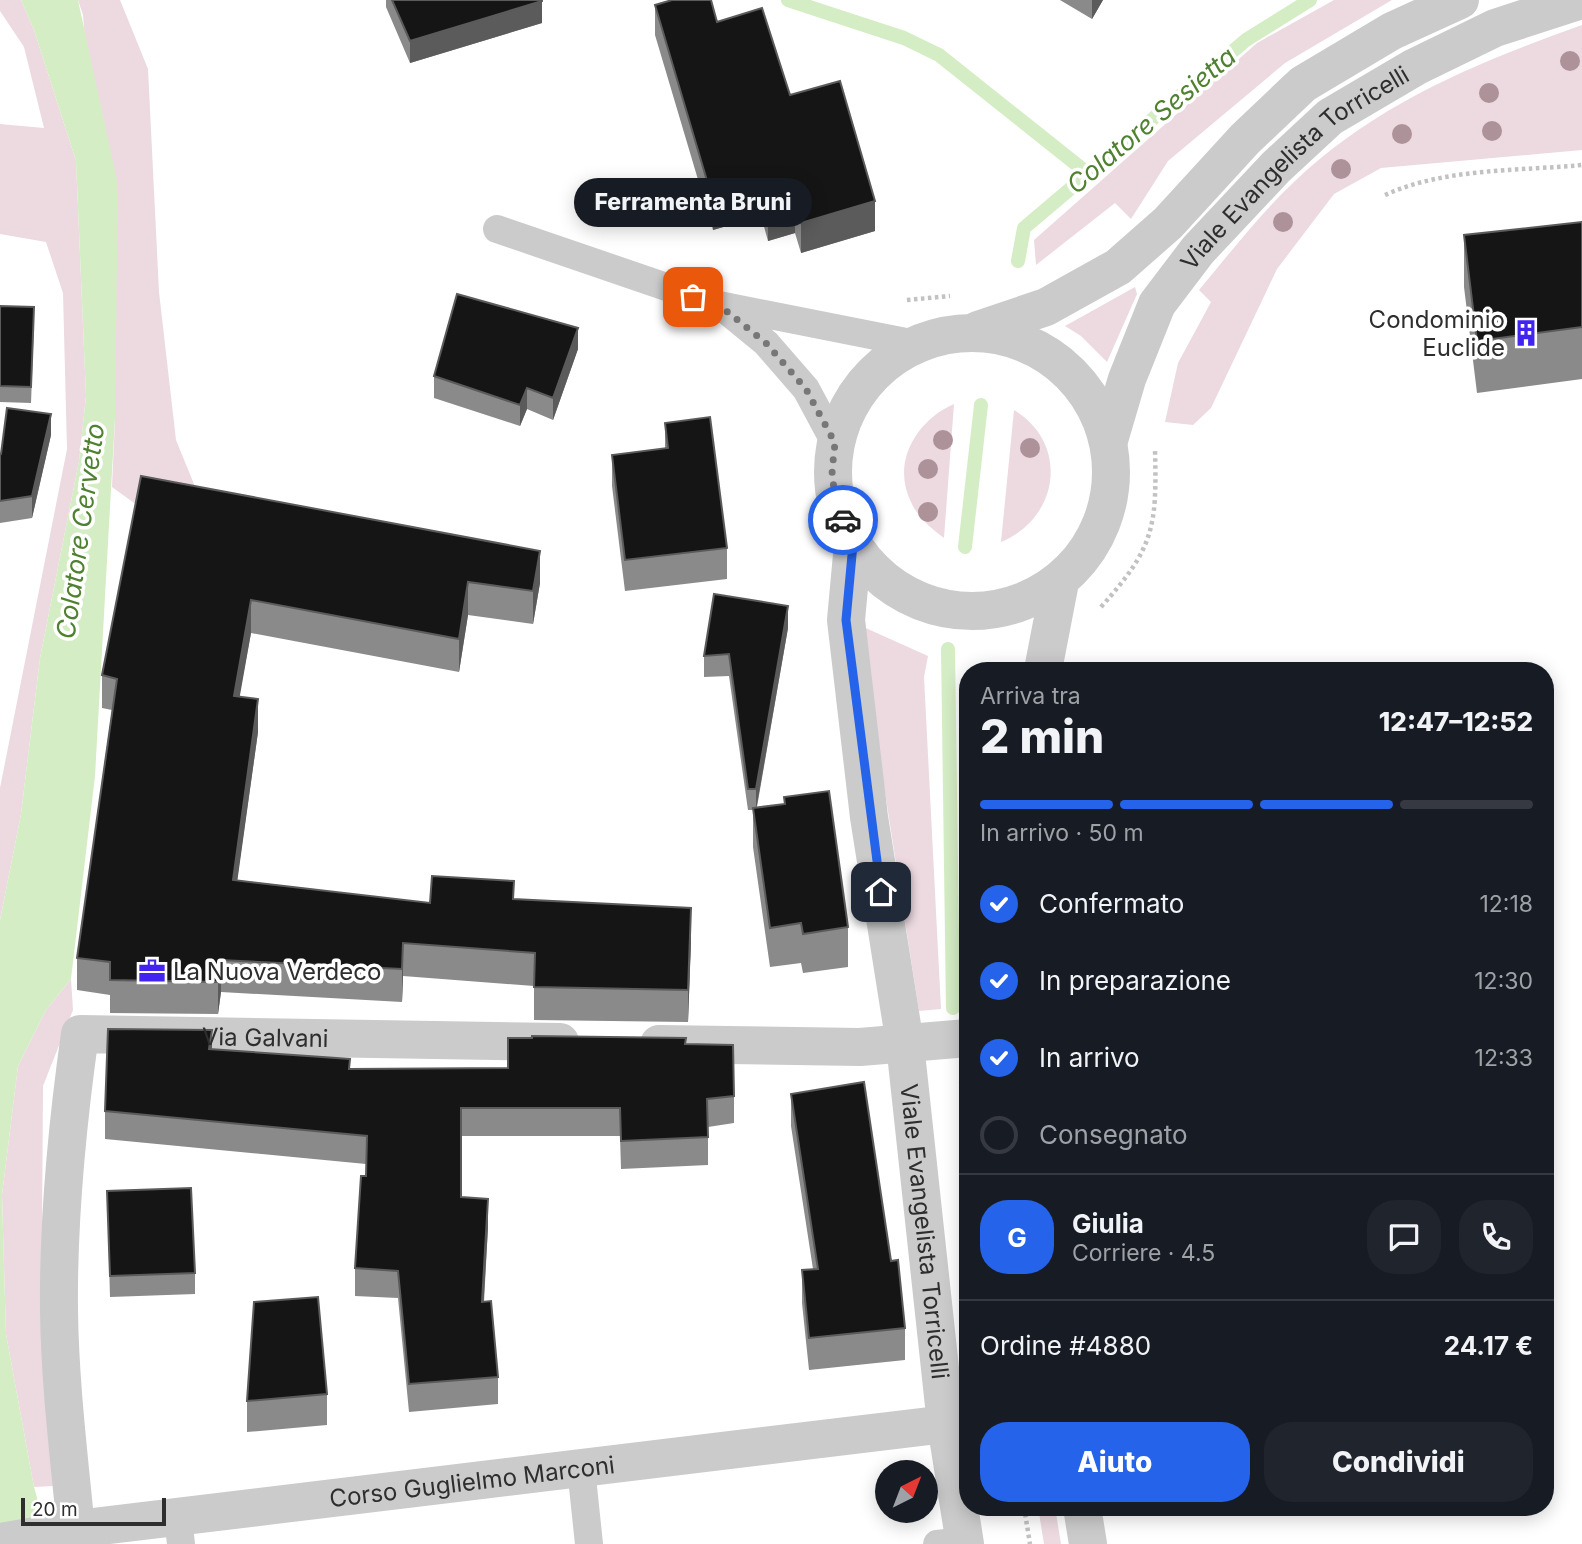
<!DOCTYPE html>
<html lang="it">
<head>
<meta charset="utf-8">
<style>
	body { margin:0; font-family:Inter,sans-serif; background:#20242c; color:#f1f3f6; height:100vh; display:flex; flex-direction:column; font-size:26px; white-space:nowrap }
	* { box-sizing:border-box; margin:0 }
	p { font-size:23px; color:#9ea1a6 }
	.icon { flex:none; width:38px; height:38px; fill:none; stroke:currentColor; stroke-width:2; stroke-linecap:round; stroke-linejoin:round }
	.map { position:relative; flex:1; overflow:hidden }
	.drawer { position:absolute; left:959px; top:662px; width:595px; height:854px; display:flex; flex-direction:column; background:#171b24; border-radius:28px; box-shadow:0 4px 18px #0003 }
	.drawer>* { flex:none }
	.needle { width:46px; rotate:42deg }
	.controls { position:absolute; left:875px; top:1460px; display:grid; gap:14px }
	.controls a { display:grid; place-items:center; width:63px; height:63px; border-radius:50%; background:#171b24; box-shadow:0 4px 18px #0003; font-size:35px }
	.scale { position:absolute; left:21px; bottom:18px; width:145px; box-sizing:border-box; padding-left:7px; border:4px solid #2e2e2e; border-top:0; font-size:19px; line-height:24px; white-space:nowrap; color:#2e2e2e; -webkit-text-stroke:5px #fff; paint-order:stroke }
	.pin { position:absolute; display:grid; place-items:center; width:60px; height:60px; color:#fff; margin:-30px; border-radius:14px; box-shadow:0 4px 10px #0006 }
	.courier { position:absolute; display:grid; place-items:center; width:70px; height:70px; margin:-35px; border:5px solid #2563eb; border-radius:50%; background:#fff; color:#222; box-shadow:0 2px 9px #0007 }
	.bubble { position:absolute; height:49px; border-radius:24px; background:#171b24; box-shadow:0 4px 18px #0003; font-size:23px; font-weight:800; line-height:49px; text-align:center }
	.overview em { font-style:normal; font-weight:800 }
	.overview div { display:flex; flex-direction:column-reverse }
	.overview { display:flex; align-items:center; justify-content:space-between; height:119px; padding:0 21px }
	h1 { font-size:46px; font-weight:800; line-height:52px }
	.bar { display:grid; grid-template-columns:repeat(4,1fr); gap:10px 7px; align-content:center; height:84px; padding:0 21px }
	.bar i { height:9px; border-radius:5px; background:#363941 }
	.bar .current { background:#2563eb }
	.bar p { grid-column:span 4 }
	.line { display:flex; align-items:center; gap:18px; padding:0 21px; border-top:2px solid #363941 }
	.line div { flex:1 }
	.round { display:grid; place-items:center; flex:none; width:74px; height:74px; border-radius:28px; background:#20242c }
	ol { padding:0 21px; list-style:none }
	li { display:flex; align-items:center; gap:21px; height:77px }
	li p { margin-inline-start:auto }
	li .icon { padding:7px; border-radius:50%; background:#2563eb; color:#fff; stroke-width:4 }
	li:last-child { color:#9ea1a6 }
	li i { width:38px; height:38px; border:4px solid #363941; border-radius:50% }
	.primary-button { display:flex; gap:14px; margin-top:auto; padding:14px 21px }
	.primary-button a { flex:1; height:80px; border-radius:28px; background:#2563eb; color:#fff; font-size:28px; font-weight:800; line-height:80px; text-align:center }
	.primary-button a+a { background:#20242c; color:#f1f3f6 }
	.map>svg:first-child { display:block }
	.green { fill:#ecdae0 }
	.water { fill:#d5edc5 }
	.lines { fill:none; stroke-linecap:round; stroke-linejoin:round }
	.stream { stroke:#d5edc5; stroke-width:14 }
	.path { stroke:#c2c2c2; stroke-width:4.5; stroke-dasharray:3.5 3.5; stroke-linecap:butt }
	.service { stroke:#cbcbcb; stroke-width:28 }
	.minor { stroke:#cbcbcb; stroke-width:38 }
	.tertiary { stroke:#cbcbcb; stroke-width:38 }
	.tree { fill:#ae9299 }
	.wall { fill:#8a8a8a }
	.shaded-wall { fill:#5b5b5b }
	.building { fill:#151515; stroke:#5b5b5b; stroke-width:2 }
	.done { stroke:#777; stroke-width:7; stroke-dasharray:0 12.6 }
	.route { stroke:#2563eb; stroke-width:9 }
	.labels { text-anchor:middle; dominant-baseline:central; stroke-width:7; stroke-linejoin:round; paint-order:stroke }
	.street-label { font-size:24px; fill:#2e2e2e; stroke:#fff }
	.poi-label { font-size:24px; fill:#2e2e2e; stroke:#fff; text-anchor:end }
	.water-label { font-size:26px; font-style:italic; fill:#508131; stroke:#fff }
</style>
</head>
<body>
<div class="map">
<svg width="1582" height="1544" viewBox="0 0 1582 1544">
	<rect width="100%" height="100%" fill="#fff"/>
	<!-- green -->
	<path class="green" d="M0,0H21L34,30L76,161L86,396L79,461L40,658L21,814L0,920V788L67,449L63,293L46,242L0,234V124L44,128L24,47L0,11Z
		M78,0H120L148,69L159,292L176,440L209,521L141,508L112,487L115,418L83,15Z
		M1334,0H1392L1285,63L1168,161L1131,219L1115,203L1036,265L1034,240L1257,43Z
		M1582,25V150L1381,168L1334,194L1277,269L1211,408L1193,425L1165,422L1178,363L1211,302L1199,290C1229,254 1260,214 1294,182C1375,104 1478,62 1582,25Z
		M1135,287L1137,294L1107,362L1081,336L1065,326Z
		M954,404L944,538C931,528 918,518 911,502C891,462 917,420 954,404Z
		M1014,410C1070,444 1059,518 1001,542Z
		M859,625L928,656L924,677L941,1009L919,1011Z
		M71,979L73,1010L43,1086L42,1230L53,1486L34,1487L6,1334L2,1195L18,1066L46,1010Z
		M1038,1507H1055L1061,1544H1044Z"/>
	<!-- water -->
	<path class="water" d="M21,0H78L118,185L115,418L95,776L71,979L46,1010L18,1066L2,1195L6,1334L34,1487L50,1544H0V920L21,814L40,658L79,461L86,396L76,161L34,30Z"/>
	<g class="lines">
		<!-- stream -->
		<path class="stream" d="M788,0L904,38L939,55L1086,172
			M1018,261L1024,228L1246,40L1310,0
			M965,547L981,405
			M948,649L953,1008"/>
		<!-- path -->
		<path class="path" d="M1385,195C1444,168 1518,171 1582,165
			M907,300L950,296
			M1101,607C1154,548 1157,527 1155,450
			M961,1082L968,1130
			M1024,1507L1030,1544"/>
		<!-- service -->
		<path class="service" d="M497,229L719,305L916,344
			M722,307L766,343L806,389L835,443
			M581,1468L589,1544
			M178,1517L181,1544
			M937,1544L964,1541"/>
		<!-- minor -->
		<g class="minor">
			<path d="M659,1044L860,1047L968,1038"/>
			<path id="s1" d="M76,1529C69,1457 60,1384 59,1311C58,1218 67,1126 80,1034L560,1042"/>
		</g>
		<!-- tertiary -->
		<g class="tertiary">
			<path d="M978,330L1046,307L1118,267L1168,223L1245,139L1303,84L1392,31L1460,0"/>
			<circle cx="972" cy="472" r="139"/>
			<path id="s2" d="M1109,440L1127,379L1157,304L1198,250L1276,167L1330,117L1415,67L1495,28L1581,0"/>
			<path id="s3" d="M853,544L846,620L869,817L905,1044L946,1424L965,1544"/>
			<path d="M1043,670L1060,582"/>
			<path d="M1082,1507L1088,1544"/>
			<path id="s4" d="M0,1542L76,1529L946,1424"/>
		</g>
	</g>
	<!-- trees -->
	<g class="tree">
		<circle cx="1570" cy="61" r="10"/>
		<circle cx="1489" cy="93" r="10"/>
		<circle cx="1492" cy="131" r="10"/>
		<circle cx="1402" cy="134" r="10"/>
		<circle cx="1341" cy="169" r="10"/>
		<circle cx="1283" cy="222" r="10"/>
		<circle cx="943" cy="440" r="10"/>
		<circle cx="1030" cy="448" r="10"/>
		<circle cx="928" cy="469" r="10"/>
		<circle cx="928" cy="512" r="10"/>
	</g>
	<!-- wall -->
	<path class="wall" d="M386,0H542V23L410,63L386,7Z
		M1060,0H1103L1092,19Z
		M655,5L717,22L790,95L875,231L801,253L795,233L768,241L761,216L713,230L655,35Z
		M1582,222V379L1477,393L1464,287V235Z
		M0,306L34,324L31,403L0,402Z
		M578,349L553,420L527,409L520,426L434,398V376Z
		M665,423L727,548V579L625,591L612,486V455L665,449Z
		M51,435L32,518L0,523V455Z
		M141,476L540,583L533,624L468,615L459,672L251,633L239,697L258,732L237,880L430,903L514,899L691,941L688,1022L534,1020V986L403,976L402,1002L221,992L218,1014L110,1013V995L77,990V958L112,710L102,708V675Z
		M788,628L757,807L784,804V797L848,927V967L803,973L801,963L770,967L753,847V810H748L729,676L704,677V656Z
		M686,1044L734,1096V1123L708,1127V1165L621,1169L620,1136H461V1197L488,1227L484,1302L498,1377V1404L409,1412L398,1298L355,1296V1268L366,1176V1164L105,1139V1111L212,1050L350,1069L508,1068Z
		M791,1094L891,1261L905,1328V1360L809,1370L802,1303V1270L813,1269L791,1126Z
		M107,1191L195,1273V1294L110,1297Z
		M327,1394V1425L247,1432V1401Z"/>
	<!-- shaded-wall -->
	<path class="shaded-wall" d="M1092,0H1103L1092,19Z
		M542,1V23L410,63V41Z
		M761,187V216L713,230V201Z
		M875,201V231L801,253V223Z
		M795,204V233L768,241V212Z
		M578,328V349L553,420V398Z
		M527,388V409L520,426V405Z
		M51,414V435L32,518V496Z
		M540,551V583L533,624V591Z
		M468,582V615L459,672V639Z
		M251,600V633L234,729V696Z
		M788,606V628L756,810V789Z
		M258,699V732L233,912V880Z
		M691,908V941L688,1022V990Z
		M403,943V976L402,1002V969Z
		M221,960V992L218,1014V982Z
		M212,1030V1058L209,1049Z
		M488,1199V1227L482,1329V1302Z"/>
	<!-- building -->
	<path class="building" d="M392,0H542V1L410,41Z
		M672,0H711L717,22L762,8L790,95L840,81L875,201L801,223L795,204L768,212L761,187L713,201L655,5Z
		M1582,222V327L1477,341L1464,235Z
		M457,294L578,328L553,398L527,388L520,405L434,376Z
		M0,306L34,307L31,387L0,386Z
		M7,408L51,414L32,496L0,501V455L1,454Z
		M710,417L727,548L625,560L612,455L668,448L665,423Z
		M141,476L540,551L533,591L468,582L459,639L251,600L234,696L258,699L233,880L430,903L432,876L514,881L513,899L691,908L688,990L534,987L535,953L403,943L402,969L221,960L218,982L110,980V962L77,958L117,679L102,675Z
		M714,594L788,606L756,789H748L729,654L704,656Z
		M829,791L848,927L803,934L801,923L770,928L753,808L785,804L784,797Z
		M108,1029L212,1030L209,1049L350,1059L349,1069L508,1068V1038H532V1036L686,1038L685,1044L733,1045L734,1096L707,1099L708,1137L621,1141L620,1108H461V1197L488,1199L482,1302L491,1301L498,1377L409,1384L398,1271L355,1268L361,1176H366L367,1136L105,1111Z
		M864,1082L891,1261L898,1260L905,1328L809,1338L802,1270L818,1269L791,1094Z
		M191,1188L195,1273L110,1276L107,1191Z
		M318,1297L327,1394L247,1401L254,1302Z"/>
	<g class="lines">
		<!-- done -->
		<path class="done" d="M693,297L719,305L766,343L806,389L835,443L832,471L835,500L843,520"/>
		<!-- route -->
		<path class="route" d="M843,520L853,544L846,620L881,892"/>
	</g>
	<!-- icons -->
	<defs>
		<symbol id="building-bare" viewBox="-9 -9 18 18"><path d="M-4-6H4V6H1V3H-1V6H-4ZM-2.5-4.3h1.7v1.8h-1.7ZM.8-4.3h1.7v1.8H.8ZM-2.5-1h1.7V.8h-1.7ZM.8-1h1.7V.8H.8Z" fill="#4224f0" stroke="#fff" stroke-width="2.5" paint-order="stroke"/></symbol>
		<symbol id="office-bare" viewBox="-9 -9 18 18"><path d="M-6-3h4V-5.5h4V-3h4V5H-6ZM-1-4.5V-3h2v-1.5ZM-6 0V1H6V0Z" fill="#4224f0" stroke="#fff" stroke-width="2.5" paint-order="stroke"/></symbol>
	</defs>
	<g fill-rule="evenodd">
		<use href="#building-bare" x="1507" y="314" width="38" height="38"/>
		<use href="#office-bare" x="133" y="952" width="38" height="38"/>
	</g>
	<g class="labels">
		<!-- street labels -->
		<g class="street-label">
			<text stroke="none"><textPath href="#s2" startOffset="340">Viale Evangelista Torricelli</textPath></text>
			<text stroke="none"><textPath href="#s1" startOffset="682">Via Galvani</textPath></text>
			<text stroke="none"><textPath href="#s3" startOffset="693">Viale Evangelista Torricelli</textPath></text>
			<text stroke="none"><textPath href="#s4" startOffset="476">Corso Guglielmo Marconi</textPath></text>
		</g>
		<!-- poi labels -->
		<g class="poi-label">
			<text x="1505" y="319">Condominio<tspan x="1505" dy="28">Euclide</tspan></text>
			<text x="173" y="971" text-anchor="start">La Nuova Verdeco</text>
		</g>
		<!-- water labels -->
		<g class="water-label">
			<text transform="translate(1151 120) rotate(-40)">Colatore Sesietta</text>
			<text transform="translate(80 531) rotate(-82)">Colatore Cervetto</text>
		</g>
	</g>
</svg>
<div class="controls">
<a><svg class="needle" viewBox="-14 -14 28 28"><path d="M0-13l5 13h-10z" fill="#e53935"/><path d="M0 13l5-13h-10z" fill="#9ea1a6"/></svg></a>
</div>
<div class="scale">20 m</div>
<div class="pin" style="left:693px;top:297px;background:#ea580c"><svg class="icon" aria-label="bag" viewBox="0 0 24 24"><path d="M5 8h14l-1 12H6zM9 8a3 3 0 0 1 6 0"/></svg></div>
<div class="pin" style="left:881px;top:892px;background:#1f2937"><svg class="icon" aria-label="home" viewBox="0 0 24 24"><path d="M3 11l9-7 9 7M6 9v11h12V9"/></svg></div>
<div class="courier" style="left:843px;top:520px"><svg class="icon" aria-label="car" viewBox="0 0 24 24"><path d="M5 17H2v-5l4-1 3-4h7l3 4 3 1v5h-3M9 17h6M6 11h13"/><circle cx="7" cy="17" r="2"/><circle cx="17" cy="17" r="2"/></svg></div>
<div class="bubble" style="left:574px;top:178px;width:238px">Ferramenta Bruni</div>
<section class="drawer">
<div class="overview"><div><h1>2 min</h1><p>Arriva tra</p></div><em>12:47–12:52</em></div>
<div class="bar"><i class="current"></i><i class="current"></i><i class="current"></i><i></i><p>In arrivo · 50 m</p></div>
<ol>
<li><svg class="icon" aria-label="check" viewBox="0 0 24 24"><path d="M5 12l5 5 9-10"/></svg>Confermato<p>12:18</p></li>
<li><svg class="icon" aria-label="check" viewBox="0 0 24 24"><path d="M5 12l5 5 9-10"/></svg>In preparazione<p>12:30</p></li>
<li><svg class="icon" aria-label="check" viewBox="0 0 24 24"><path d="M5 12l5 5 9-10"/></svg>In arrivo<p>12:33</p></li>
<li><i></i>Consegnato</li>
</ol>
<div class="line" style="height:126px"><b class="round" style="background:#2563eb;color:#fff">G</b><div><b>Giulia</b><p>Corriere · 4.5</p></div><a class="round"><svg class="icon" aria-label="chat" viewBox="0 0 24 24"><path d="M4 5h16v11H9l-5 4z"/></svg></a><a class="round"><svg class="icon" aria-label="phone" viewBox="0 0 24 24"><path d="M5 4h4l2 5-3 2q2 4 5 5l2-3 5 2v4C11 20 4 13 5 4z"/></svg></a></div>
<div class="line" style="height:91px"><div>Ordine #4880</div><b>24.17 €</b></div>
<div class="primary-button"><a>Aiuto</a><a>Condividi</a></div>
</section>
</div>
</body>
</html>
